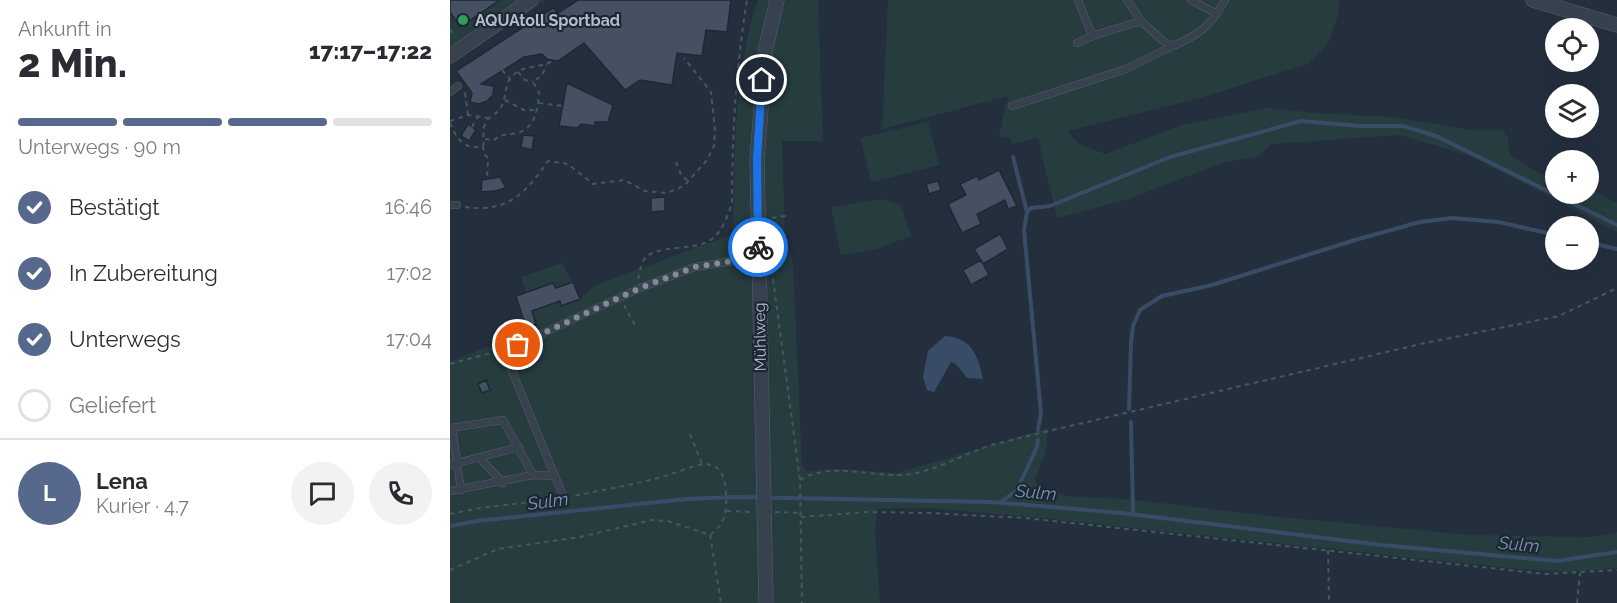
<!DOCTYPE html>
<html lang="de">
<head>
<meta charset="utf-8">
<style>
	body { margin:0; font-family:Raleway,sans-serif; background:#f2f2f3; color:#2b2b33; height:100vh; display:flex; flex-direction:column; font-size:22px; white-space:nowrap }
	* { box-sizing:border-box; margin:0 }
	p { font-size:20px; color:#7c7c81 }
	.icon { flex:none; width:33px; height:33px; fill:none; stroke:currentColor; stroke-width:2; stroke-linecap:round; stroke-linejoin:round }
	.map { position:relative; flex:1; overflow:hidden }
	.side { display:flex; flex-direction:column; background:#fff; width:450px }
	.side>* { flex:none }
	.fabs { position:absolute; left:1095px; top:18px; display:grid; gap:12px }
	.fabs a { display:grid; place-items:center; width:54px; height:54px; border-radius:50%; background:#fff; box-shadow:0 6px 24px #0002; font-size:30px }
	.pin { position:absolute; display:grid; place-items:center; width:51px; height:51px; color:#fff; margin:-26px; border:3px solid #fff; border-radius:50%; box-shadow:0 2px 6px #0007 }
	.courier { position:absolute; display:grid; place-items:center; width:60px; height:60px; margin:-30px; border:4px solid #1a73e8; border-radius:50%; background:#fff; color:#222; box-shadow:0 2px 8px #0007 }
	.headline em { font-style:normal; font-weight:800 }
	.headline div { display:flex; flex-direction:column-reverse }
	.headline { display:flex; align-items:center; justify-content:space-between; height:102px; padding:0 18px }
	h1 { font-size:39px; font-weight:800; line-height:45px }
	.bar { display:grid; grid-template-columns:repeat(4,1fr); gap:9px 6px; align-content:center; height:72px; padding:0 18px }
	.bar i { height:8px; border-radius:4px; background:#e1e1e2 }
	.bar .selected { background:#56698c }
	.bar p { grid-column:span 4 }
	.line { display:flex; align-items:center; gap:15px; padding:0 18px; border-top:2px solid #e1e1e2 }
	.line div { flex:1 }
	.round { display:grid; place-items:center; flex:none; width:63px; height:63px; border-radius:32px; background:#f2f2f3 }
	ol { padding:0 18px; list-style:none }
	li { display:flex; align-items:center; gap:18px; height:66px }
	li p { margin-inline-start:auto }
	li .icon { padding:6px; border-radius:50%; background:#56698c; color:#fff; stroke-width:4 }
	li:last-child { color:#7c7c81 }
	li i { width:33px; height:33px; border:3px solid #e1e1e2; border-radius:50% }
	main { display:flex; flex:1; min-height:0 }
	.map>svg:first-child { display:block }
	.green { fill:#263c3f }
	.water { fill:#394c67 }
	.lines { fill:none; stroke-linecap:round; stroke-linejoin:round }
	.stream { stroke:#394c67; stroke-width:4 }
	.building { fill:#455162; stroke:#1f2835; stroke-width:1.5 }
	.service-casing { stroke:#565f6c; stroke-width:8 }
	.minor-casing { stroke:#565f6c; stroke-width:15 }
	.path { stroke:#44595c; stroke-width:2; stroke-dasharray:4.5 4.5; stroke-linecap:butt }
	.service { stroke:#38414e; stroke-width:7 }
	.minor { stroke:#38414e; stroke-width:14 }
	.done { stroke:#828b98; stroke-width:6; stroke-dasharray:0 10.8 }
	.route { stroke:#1a73e8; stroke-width:8 }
	.leisure-dot { fill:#2e9e5b; stroke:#1d2633; stroke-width:2 }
	.labels { text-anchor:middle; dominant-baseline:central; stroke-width:4.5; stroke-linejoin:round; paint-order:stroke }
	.poi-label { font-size:16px; font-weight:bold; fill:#b4bcc9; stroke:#1d2633; text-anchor:start }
	.street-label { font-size:16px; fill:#b4bcc9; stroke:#1d2633 }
	.water-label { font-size:18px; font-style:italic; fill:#7c92b1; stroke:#1d2633 }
</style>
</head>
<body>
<main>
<section class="side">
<div class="headline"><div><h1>2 Min.</h1><p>Ankunft in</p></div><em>17:17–17:22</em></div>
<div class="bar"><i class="selected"></i><i class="selected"></i><i class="selected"></i><i></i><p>Unterwegs · 90 m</p></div>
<ol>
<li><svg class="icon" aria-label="check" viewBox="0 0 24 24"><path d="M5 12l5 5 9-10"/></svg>Bestätigt<p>16:46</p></li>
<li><svg class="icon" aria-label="check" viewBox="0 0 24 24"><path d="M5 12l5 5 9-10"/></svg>In Zubereitung<p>17:02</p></li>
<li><svg class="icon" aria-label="check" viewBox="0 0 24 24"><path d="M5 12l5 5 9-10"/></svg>Unterwegs<p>17:04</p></li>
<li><i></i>Geliefert</li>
</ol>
<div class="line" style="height:108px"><b class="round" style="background:#56698c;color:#fff">L</b><div><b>Lena</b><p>Kurier · 4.7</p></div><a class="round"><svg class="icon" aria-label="chat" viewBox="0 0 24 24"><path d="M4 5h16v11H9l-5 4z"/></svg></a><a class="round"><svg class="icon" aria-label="phone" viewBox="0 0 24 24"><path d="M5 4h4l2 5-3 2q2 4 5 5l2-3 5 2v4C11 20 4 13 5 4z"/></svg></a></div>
</section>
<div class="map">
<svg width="1167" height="603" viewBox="0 0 1167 603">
	<rect width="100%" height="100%" fill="#242f3e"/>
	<!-- green -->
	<path class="green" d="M0,0H96L0,63Z
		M308,0H368L373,141H332L335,236L343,262L352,465L356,471L389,469L447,473L598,428L596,451L585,480L589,487L616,496L686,500L819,516L1021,535L1142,537L1167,532V568L1116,572L1069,569L572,516L479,508H427L425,531L430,603H0V361L88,328L71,277L112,263L123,282L130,299L144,286L283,234C285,156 283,74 308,0Z
		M438,0H889L888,15L878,44L858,64L750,98L617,131L629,144L655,154L732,125L817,108L865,113L942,117L1027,131L1052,130L1058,138L1060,155L1095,176L1105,175L1106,194H1138L1139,188L1167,203V232L1021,156L950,135L821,144L809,156L772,163L679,199L607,218L588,138L563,144L560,138L549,136L558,96L432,129Z
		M478,122L489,165L421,182L410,138Z
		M432,199L451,205L461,236L427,249L391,255L381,207Z"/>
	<!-- water -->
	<path class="water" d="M495,336C522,338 528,355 533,379L517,378L506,364L501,362L484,392L477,390L473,377L478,351Z"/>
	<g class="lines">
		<!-- stream -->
		<path class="stream" d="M563,157L577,212L574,230L591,413L588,430
			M577,212L581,208L600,206L720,157L851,121L911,126H953L986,136L1167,225
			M1138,242L1167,249
			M679,409L681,343L683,326L690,310L712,296L762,285L905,240L970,222L1002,218L1048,222L1106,235
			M681,422L683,514
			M551,502L567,490L587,447L588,440
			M0,526L27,521L237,499L284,497L542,502L672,513L931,545L1107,561L1167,552"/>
	</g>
	<!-- building -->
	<path class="building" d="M0,0H50L10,27L0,12Z
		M128,0H281L277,32L256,30L252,56L227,53L222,85L190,80L175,90L134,43L108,61L97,59L92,54L74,57L31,84L44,86L43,95L37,101L29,104L20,102L22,93L6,71L103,8L108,13Z
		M117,83L163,105L158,122H145V126L131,124L128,128L109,126Z
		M18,124L26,130L19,141L11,136Z
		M73,135L84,136L82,150L71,147Z
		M549,170L567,206L558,209L555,200L527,214L531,224L512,233L498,204L516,195L510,184L527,176L529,180Z
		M50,177L56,188L45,191L31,192L32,180Z
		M488,181L491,190L479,194L476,184Z
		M215,197V211L201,212V198Z
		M550,234L558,249L533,264L524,249Z
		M531,260L539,275L521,285L513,270Z
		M123,282L130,299L111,306L110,301L82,311L86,324L76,327L66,296L103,283L106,288Z
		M36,380L40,390L32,393L28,384Z"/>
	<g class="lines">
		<defs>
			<path id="service" d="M628,0L640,30L645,35
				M677,0L691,21
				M741,0L767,14
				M627,43L645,35L691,21L713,41L723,46C750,34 760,27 775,0
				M0,92L8,86
				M562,106L676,69L723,46
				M0,205H7
				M0,428L53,420L83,475
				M2,428L11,490
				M30,458L53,483
				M0,465L69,447
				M0,491L83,475L105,476
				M114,498L59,364L62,352L68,345L190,288L245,267L308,257"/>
			<path id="minor" d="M1083,0L1167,25
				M0,56L81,0
				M316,603L307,159L316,47L327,0"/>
		</defs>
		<!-- service casing -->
		<use href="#service" class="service-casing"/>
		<!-- minor casing -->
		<use href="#minor" class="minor-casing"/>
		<!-- path -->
		<path class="path" d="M0,29L5,37
			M52,70L60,79
			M68,72L75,80L83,82
			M55,100L74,110H88
			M89,103L113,106
			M18,115L15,93L19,90
			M0,121L18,115L38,118
			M0,123C7,140 14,150 33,146C35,139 32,133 34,127C38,115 42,118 49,110C59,98 51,83 67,72C78,65 93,68 103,60
			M22,127L28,116
			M35,139L44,140C52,133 57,135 67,133C86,128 88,108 89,92L83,82L92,75L97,65
			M33,146L34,154L38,158L37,180
			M226,162L232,177L239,181
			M15,207C58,213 76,193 98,161L118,164L143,184L174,180L195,191L217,193L234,186L257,160L264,146L265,130L261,92L234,58
			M322,218L336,216
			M188,279C190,274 190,266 193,261C203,243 246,252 262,239C272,232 278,215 282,203C282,135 286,67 297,0
			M323,279L350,480L352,603
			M174,305L187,329
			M0,364L52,350
			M240,434L252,464
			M350,480C379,462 418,476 450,475C479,474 506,458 533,448C546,443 560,441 573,437L975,343L1109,316L1167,288
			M277,511L301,512
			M325,512L349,513
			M0,514L30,508L106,499
			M351,517L418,512L479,513L575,518L1096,574L1167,570
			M260,535L271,603
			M878,550L879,603
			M0,570L48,549L130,537L202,520L218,521L260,535C275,524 277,512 276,495C276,485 274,471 264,466C253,460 235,470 224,473C192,484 156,489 123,496
			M1127,603L1130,573"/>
		<!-- service -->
		<use href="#service" class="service"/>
		<!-- minor -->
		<use href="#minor" class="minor"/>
	</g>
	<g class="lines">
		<!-- done -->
		<path class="done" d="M68,345L190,288L245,267L308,257V247"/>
		<!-- route -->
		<path class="route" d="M308,247L307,159L312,80"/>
	</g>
	<!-- markers -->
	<circle class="leisure-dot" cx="13" cy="20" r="6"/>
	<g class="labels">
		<!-- poi labels -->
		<g class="poi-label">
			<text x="25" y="20">AQUAtoll Sportbad</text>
		</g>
		<!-- street labels -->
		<g class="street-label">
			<text transform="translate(310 337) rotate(-91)">Mühlweg</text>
		</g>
		<!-- water labels -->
		<g class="water-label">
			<text transform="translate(586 492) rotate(5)">Sulm</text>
			<text transform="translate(98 501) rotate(-7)">Sulm</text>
			<text transform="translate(1069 544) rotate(5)">Sulm</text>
		</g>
	</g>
</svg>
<div class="fabs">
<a><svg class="icon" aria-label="locate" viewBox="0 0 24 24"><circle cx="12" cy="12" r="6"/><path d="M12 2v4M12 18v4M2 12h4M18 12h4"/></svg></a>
<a><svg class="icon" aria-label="layers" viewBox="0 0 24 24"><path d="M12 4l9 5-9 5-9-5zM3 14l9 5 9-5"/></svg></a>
<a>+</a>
<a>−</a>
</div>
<div class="pin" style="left:68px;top:345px;background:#ea580c"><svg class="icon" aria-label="bag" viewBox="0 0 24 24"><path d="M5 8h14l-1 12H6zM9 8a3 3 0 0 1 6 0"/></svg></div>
<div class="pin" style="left:312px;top:80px;background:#1f2937"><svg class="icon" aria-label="home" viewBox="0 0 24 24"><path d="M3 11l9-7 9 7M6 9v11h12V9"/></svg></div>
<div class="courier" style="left:308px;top:247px"><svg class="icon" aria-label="bike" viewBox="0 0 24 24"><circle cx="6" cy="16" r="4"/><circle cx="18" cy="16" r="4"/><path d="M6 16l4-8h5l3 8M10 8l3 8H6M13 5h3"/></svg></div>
</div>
</main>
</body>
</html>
